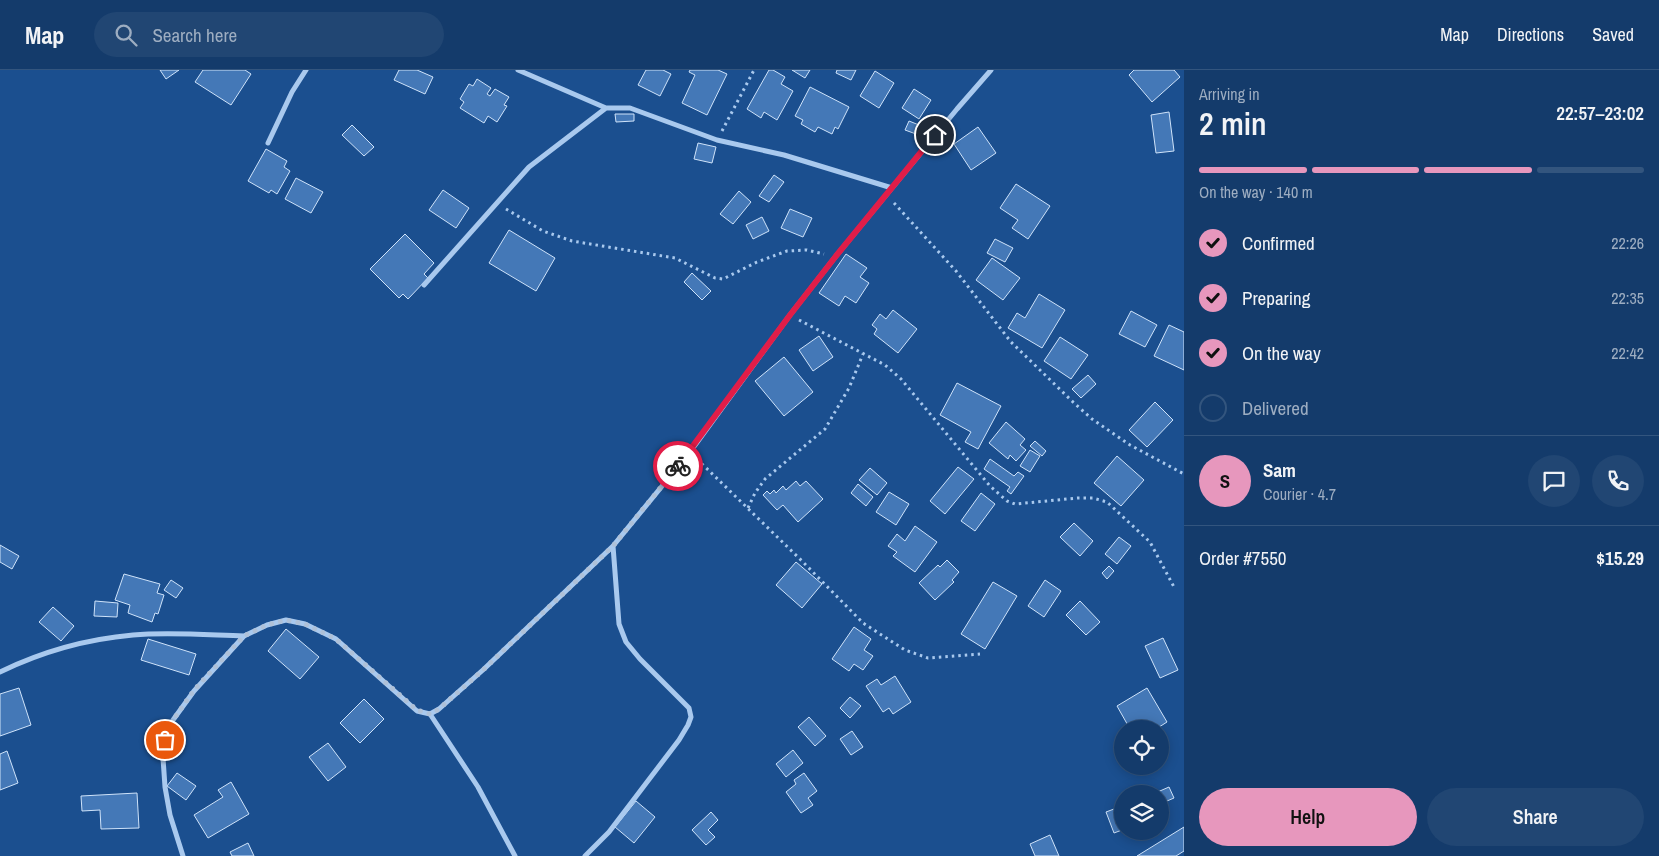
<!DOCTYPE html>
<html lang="en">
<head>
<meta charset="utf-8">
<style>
	body { margin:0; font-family:"Archivo Narrow",sans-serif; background:#214673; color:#f1f3f6; height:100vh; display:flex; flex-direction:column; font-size:19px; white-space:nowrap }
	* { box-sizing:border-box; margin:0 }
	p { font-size:16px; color:#9dadc1 }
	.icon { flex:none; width:28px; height:28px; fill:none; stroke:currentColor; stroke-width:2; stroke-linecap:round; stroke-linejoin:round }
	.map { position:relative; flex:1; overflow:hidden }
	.details { display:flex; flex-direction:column; background:#143b6b; width:475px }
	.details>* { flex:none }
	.controls { position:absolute; left:1114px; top:650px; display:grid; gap:10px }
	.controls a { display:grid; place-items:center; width:55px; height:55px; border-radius:50%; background:#143b6b; box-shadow:0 2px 12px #0003,0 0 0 1px #33557e; font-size:25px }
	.pin { position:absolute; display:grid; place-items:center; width:42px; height:42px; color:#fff; margin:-21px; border:2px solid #fff; border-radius:50%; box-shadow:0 1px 5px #0007 }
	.courier { position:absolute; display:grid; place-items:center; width:50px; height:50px; margin:-25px; border:4px solid #e11d48; border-radius:50%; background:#fff; color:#222; box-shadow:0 1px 6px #0007 }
	.head em { font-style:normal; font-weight:600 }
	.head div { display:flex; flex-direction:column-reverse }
	.head { display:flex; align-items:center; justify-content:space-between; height:85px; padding:0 15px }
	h1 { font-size:32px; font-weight:600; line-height:38px }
	.bar { display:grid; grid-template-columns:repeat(4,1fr); gap:8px 5px; align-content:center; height:60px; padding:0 15px }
	.bar i { height:6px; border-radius:4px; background:#33557e }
	.bar .on { background:#e797bd }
	.bar p { grid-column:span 4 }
	.line { display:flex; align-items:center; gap:12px; padding:0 15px; border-top:1px solid #33557e }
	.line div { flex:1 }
	.round { display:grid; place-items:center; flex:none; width:52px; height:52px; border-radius:26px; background:#214673 }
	ol { padding:0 15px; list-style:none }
	li { display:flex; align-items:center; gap:15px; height:55px }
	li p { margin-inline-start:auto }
	li .icon { padding:5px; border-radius:50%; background:#e797bd; color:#111; stroke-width:4 }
	li:last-child { color:#9dadc1 }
	li i { width:28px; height:28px; border:2px solid #33557e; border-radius:50% }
	.primary-button { display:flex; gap:10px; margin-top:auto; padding:10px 15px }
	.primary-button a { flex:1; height:58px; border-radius:30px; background:#e797bd; color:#111; font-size:20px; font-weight:600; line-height:58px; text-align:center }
	.primary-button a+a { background:#214673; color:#f1f3f6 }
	header { display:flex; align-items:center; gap:30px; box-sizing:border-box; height:70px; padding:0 25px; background:#143b6b; border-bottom:1px solid #33557e }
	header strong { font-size:24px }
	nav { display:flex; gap:28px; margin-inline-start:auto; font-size:18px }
	.search { width:350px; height:45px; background:#214673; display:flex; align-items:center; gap:12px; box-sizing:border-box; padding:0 18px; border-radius:28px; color:#9dadc1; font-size:19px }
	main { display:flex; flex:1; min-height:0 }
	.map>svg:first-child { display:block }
	.building { fill:#4478b7; stroke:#cfe3fa }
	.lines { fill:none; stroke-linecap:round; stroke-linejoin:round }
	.path { stroke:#a9c9ee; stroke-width:3; stroke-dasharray:2.5 4; stroke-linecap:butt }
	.street { stroke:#a9c9ee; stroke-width:5 }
	.done { stroke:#afc1d8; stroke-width:5; stroke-dasharray:0 9 }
	.route { stroke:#e11d48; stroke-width:6 }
</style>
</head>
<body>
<header>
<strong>Map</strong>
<div class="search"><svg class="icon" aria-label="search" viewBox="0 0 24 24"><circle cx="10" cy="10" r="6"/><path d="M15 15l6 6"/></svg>Search here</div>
<nav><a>Map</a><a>Directions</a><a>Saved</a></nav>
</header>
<main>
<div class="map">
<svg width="1184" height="786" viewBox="0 0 1184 786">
	<rect width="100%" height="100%" fill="#1b4f8f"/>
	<!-- building -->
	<path class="building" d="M160,0H179L166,9Z
		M203,0H245L251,4L231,35L195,12Z
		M399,0H417L433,7L425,24L394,10Z
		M646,0H663L671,4L660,26L638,15Z
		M690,0H718L727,4L707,45L682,33L695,5L689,2Z
		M769,0H773L785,7L781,14L793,21L777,50L764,42L761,48L747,39Z
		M792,0H810L805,8Z
		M837,0H856L851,10L836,3Z
		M1134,0H1174L1180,7L1152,32L1129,5Z
		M875,1L894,13L879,38L860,26Z
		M477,9L491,18L487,24L490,26L495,19L509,27L504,35L507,36L497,52L488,46L484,53L460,38L464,32L460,29L469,14L473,16Z
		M810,17L849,37L838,59L835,57L832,64L818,57L815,62L801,54L803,50L795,46Z
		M914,19L931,30L919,49L902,38Z
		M1169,42L1174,81L1156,83L1151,45Z
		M615,44H634V51L616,52Z
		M909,51L919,55L916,64L905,60Z
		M352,55L374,77L364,86L342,65Z
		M978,57L996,83L971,100L954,74Z
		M698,73L716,77L712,93L694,89Z
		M266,79L287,91L284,97L290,101L277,124L271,120L269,123L248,111Z
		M774,105L784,112L769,132L759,126Z
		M296,108L323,122L311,143L285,129Z
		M1016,114L1050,136L1028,169L1012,158L1018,150L1000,138Z
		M443,120L469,138L456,158L429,140Z
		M739,121L751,132L733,154L720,144Z
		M790,139L812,148L803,167L781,158Z
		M762,147L769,161L753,169L746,155Z
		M509,160L555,188L536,221L489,193Z
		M405,164L434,193L424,204L428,208L408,229L403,224L399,228L370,199Z
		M995,169L1013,178L1005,192L987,183Z
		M846,184L867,198L860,207L869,213L856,233L845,226L839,236L819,223Z
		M992,188L1020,208L1003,230L976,210Z
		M692,203L711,221L702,230L684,212Z
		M1039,224L1065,240L1042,278L1008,258L1017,243L1025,248Z
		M893,240L917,259L898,283L874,264L877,259L872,255L880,244L886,249Z
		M1131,241L1157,255L1145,277L1119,264Z
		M1169,255L1184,262V300L1154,286Z
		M819,266L833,287L813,301L799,280Z
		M1060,267L1088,285L1071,309L1044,291Z
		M784,287L813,322L784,346L755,311Z
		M1088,305L1096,314L1081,328L1072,319Z
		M957,313L1001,336L978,379L965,372L971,362L940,345Z
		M1155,332L1173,350L1147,377L1129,360Z
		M1006,352L1025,369L1020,375L1026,380L1016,391L1010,385L1008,389L989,373Z
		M1035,371L1046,381L1042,386L1030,376Z
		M1030,380L1040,386L1030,402L1020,396Z
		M1117,386L1144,410L1121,436L1094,413Z
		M990,389L1014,406L1018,402L1024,406L1011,424L1007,421L1010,417L984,399Z
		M958,397L974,409L945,444L930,431Z
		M870,398L887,413L877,425L859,410Z
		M796,411L800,416L806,411L823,429L798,452L783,435L777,440L763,425L767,421L770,424L774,420L776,423L783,416L786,420Z
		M858,414L873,427L866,436L851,423Z
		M889,422L909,434L896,455L876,442Z
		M981,423L995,434L975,461L961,451Z
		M1074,453L1093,471L1080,486L1060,467Z
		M915,456L937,472L915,502L893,486L897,482L888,476L897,464L905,471Z
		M1119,467L1131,476L1117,494L1105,484Z
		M0,475L19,486L12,499L0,492Z
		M947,490L959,502L952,510L954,512L935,530L919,513L938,495L940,497Z
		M796,492L822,514L802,538L776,515Z
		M1109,496L1114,501L1107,509L1102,503Z
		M124,504L160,514L157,523L164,525L158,544L155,543L152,552L128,543L130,535L115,530Z
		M171,510L183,518L176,528L164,520Z
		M1045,510L1061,521L1044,547L1028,536Z
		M993,512L1017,526L985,579L961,564Z
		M95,531L118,533L117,547L94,546Z
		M1080,531L1100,552L1086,565L1066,545Z
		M53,537L74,556L61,571L39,552Z
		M854,557L871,569L864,580L873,586L863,600L854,594L849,601L832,589Z
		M286,559L319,587L300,609L268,581Z
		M1163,568L1178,600L1160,608L1145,576Z
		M148,569L196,584L189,605L141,590Z
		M895,606L911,632L893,644L889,638L883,642L866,616L877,609L881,615Z
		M19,618L31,655L0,666V624Z
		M1147,618L1167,652L1156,659H1130L1117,636Z
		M850,627L861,636L850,648L840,638Z
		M364,629L384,649L360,673L340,653Z
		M809,647L826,666L815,676L798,657Z
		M852,661L863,677L851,685L840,669Z
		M328,673L346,697L328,711L309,687Z
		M793,680L803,693L786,707L776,694Z
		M7,681L18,713L0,720V684Z
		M177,703L196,716L186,730L167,716Z
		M804,703L817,721L808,728L813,735L801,743L786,722L796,714L794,710Z
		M231,712L249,744L208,768L194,745L223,727L218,720Z
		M1169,717L1174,728L1160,734V724H1153Z
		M137,723L139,758L101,759L100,740L82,741L81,726Z
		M636,731L655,747L634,773L615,757Z
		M1122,736V760L1114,763L1106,742Z
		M711,742L718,750L708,760L715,767L706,775L692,760Z
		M1184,757V781L1176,786H1137Z
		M1050,765L1059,786H1035L1030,774Z
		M248,773L254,786H232L230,782Z"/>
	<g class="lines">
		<!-- path -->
		<path class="path" d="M722,61L754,0
			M894,133L956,201L1011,272L1073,332L1092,349L1130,375L1184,404
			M506,139L543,161L572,171L675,188L715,208L723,209L757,192L787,181L807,180L824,184
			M799,250L885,295L901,309L990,416L1007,431L1015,434L1078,428H1093L1107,432L1150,472L1174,517
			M697,389L802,491L863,553L905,580L928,588L980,584
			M748,438L755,423L765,409L825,359L849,318L863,284"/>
		<!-- street -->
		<path class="street" d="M518,0L606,38
			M268,73L292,22L306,0
			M424,215L529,97L606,38H630L717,70L784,85L892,118
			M0,602C41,582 88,569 133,565C169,562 208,565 244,566
			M430,644L478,717L515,786
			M183,786L170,745L165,717L163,688L165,670L173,650L194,621L244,566L267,555L286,550L305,554L336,569L417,641L430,644L439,639L484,599L613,476L690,382L790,245L836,186L957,39L991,0
			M585,786L609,762L679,670L688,655L691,647L689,638L640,589L626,572L619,554L613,476"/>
	</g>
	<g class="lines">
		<!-- done -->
		<path class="done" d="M165,670L173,650L194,620L244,566L267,555L286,550L305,554L336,569L417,640L430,644L439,639L484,599L613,476L678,396"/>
		<!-- route -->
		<path class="route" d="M678,396L790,245L836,186L935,65"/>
	</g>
</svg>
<div class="controls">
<a><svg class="icon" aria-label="locate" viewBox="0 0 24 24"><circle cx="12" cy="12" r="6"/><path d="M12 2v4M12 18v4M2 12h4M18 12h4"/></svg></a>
<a><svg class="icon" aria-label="layers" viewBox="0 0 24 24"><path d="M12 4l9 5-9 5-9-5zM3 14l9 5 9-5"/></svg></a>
</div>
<div class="pin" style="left:165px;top:670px;background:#ea580c"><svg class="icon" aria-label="bag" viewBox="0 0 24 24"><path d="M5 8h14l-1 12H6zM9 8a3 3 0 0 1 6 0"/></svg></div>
<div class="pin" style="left:935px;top:65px;background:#1f2937"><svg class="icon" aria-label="home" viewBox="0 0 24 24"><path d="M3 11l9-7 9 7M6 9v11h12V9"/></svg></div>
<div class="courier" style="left:678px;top:396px"><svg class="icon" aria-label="bike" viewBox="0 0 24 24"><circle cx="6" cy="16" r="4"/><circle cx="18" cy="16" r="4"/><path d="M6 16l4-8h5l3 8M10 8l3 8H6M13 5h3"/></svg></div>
</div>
<section class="details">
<div class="head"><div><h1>2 min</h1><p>Arriving in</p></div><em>22:57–23:02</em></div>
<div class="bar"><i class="on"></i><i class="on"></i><i class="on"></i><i></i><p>On the way · 140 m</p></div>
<ol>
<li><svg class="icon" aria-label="check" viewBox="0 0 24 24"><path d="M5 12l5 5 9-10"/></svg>Confirmed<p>22:26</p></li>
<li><svg class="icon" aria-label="check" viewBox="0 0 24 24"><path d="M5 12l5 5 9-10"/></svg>Preparing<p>22:35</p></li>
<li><svg class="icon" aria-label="check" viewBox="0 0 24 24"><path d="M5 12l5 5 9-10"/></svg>On the way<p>22:42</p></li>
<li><i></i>Delivered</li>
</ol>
<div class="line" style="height:90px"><b class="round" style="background:#e797bd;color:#111">S</b><div><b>Sam</b><p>Courier · 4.7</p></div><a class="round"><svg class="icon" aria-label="chat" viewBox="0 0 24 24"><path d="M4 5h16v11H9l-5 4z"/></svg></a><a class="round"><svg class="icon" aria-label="phone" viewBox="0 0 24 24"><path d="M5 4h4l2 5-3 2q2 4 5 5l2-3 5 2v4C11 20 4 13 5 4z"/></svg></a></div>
<div class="line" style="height:65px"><div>Order #7550</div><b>$15.29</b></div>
<div class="primary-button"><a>Help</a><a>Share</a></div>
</section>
</main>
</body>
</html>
